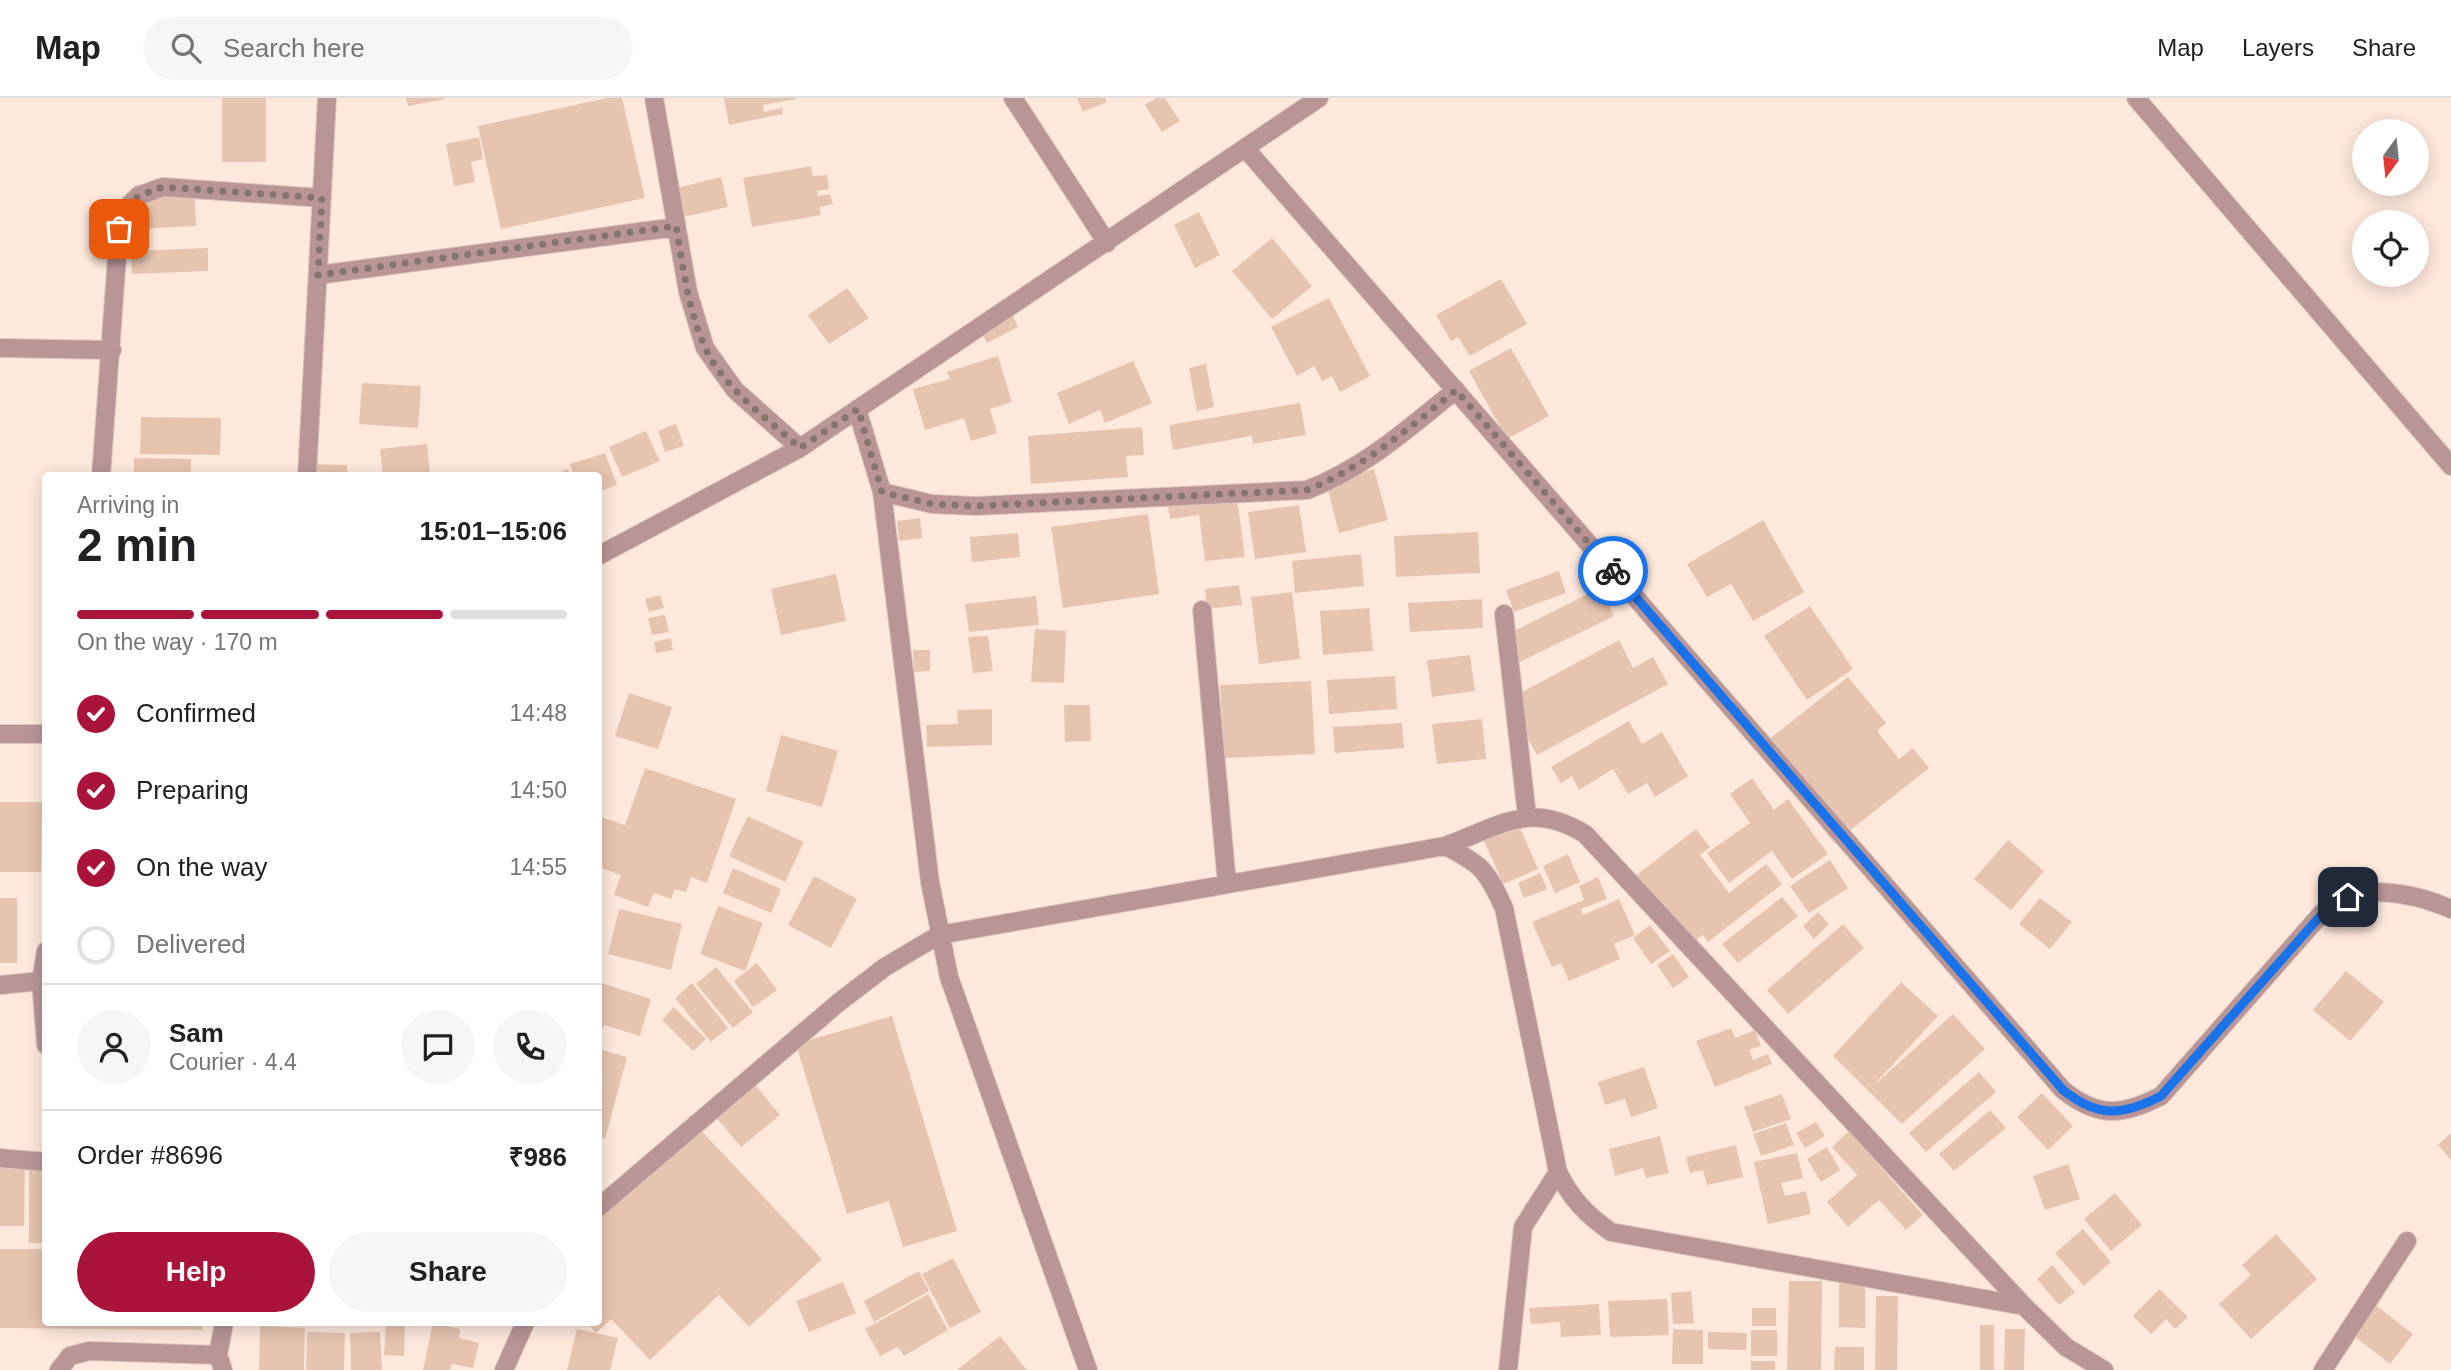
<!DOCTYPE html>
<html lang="en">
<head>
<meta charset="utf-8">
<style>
	body { margin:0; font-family:Helvetica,sans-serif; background:#f6f6f6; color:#202124; height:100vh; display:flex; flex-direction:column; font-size:26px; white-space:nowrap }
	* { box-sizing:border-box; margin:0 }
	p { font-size:23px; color:#757577 }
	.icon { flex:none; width:38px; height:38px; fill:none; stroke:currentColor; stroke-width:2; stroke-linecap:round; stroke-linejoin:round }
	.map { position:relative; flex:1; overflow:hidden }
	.side { position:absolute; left:42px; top:374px; width:560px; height:854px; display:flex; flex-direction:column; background:#fff; border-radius:7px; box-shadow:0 4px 18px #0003 }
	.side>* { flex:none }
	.needle { width:46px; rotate:195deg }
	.fabs { position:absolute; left:2352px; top:21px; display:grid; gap:14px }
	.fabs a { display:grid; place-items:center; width:77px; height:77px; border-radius:50%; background:#fff; box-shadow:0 4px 18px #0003; font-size:35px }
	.pin { position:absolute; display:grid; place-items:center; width:60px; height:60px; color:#fff; margin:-30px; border-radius:14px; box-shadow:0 4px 10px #0006 }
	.courier { position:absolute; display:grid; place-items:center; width:70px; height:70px; margin:-35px; border:5px solid #1a73e8; border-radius:50%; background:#fff; color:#222; box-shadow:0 2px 9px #0007 }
	.head em { font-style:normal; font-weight:700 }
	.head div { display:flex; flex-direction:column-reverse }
	.head { display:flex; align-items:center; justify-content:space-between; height:119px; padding:0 35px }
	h1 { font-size:46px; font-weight:700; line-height:52px }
	.bar { display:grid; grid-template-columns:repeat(4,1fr); gap:10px 7px; align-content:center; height:84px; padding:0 35px }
	.bar i { height:9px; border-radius:5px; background:#e0e0e0 }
	.bar .selected { background:#ab143a }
	.bar p { grid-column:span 4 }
	.line { display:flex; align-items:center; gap:18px; padding:0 35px; border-top:2px solid #e0e0e0 }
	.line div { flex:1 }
	.round { display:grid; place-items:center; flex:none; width:74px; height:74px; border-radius:37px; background:#f6f6f6 }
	ol { padding:0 35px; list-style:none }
	li { display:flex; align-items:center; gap:21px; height:77px }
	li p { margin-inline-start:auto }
	li .icon { padding:7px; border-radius:50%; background:#ab143a; color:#fff; stroke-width:4 }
	li:last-child { color:#757577 }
	li i { width:38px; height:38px; border:4px solid #e0e0e0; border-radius:50% }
	.action { display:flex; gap:14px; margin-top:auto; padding:14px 35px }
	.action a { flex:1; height:80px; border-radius:42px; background:#ab143a; color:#fff; font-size:28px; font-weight:700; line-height:80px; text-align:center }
	.action a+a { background:#f6f6f6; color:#202124 }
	header { display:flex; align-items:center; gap:42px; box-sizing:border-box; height:98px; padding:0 35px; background:#fff; border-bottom:2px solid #e0e0e0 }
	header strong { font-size:33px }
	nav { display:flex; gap:38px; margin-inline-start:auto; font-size:24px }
	.search { width:490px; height:63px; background:#f6f6f6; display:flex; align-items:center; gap:18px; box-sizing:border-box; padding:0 24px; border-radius:38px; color:#757577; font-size:26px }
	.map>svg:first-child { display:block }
	.building { fill:#e6c4b0 }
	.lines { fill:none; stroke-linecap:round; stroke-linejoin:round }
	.minor-casing { stroke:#dac5ba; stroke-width:20 }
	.minor { stroke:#b99596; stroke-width:18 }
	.done { stroke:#85756c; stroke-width:7; stroke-dasharray:0 12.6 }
	.route { stroke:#1a73e8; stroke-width:9 }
</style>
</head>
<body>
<header>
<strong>Map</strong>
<div class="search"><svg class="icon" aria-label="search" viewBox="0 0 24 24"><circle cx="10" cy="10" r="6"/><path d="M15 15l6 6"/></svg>Search here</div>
<nav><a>Map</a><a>Layers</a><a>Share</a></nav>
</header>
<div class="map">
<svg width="2451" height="1272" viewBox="0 0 2451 1272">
	<rect width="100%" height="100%" fill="#ffe9dd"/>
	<!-- building -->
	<path class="building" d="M222,0H266V64H222Z
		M406,0H445V1L408,8Z
		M607,0H622L645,100L501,131L478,28Z
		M724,0H796V1L763,7L764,14L782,10L783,16L729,27Z
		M1077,0H1105L1107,4L1083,14Z
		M1156,0H1165L1180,23L1162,34L1145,7Z
		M479,39L483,61L471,64L475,84L454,88L446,46Z
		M811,68L813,78L827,77L829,91L817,93L818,98L830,96L833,106L820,109L821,117L752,129L743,80Z
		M721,79L728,109L683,119L676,90Z
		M194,84L196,128L137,131L134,87Z
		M1199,114L1220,157L1195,170L1174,127Z
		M1272,140L1312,188L1272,221L1232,173Z
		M208,150V173L132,176L131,153Z
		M1501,181L1527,226L1470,258L1458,239L1451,243L1436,217Z
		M847,190L869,220L829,246L808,217Z
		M1329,200L1370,278L1340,294L1332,278L1322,283L1314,268L1297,278L1271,229Z
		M1012,216L1018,229L987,245L980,232Z
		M1511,250L1549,318L1507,341L1469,273Z
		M998,258L1012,304L990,311L997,335L971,343L964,320L925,332L913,291L950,281L947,274Z
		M1133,263L1152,305L1105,325L1100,312L1069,326L1057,295Z
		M1206,266L1214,309L1197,313L1189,270Z
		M362,285L421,288L418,330L359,326Z
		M1300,305L1306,337L1253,346L1252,338L1173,352L1169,327Z
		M141,319L221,320L220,357L140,356Z
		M676,326L684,348L665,354L658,333Z
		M1142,329L1144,357L1126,358L1128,379L1031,386L1028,338Z
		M646,333L660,363L622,379L609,349Z
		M427,346L430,377L383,378L380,351Z
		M605,355L617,387L598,394V378H574L570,366Z
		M134,360L191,361V378H134Z
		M299,366L347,367V378H299Z
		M568,371L570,378H549Z
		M1374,371L1388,422L1339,435L1326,384Z
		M1236,393L1245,459L1205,463L1199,417L1170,421L1167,403Z
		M1299,407L1306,454L1255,461L1248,414Z
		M1148,416L1159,496L1063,510L1051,429Z
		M920,420L922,440L899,443L897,423Z
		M1763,422L1804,494L1753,523L1731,486L1707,499L1687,466Z
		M1478,434L1480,475L1396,479L1394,438Z
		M1018,435L1020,459L972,464L970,439Z
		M1361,456L1364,488L1295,495L1292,463Z
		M1559,473L1566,495L1514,514L1506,492Z
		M836,476L846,523L781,537L771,491Z
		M1239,487L1242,507L1207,511L1205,491Z
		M1600,490L1614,518L1516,566L1502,539Z
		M1292,494L1300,561L1259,566L1251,499Z
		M660,497L664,510L649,514L645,501Z
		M1036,498L1039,527L969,534L965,506Z
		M1482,501L1483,530L1410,534L1408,505Z
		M1810,508L1853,571L1807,602L1764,538Z
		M1369,510L1373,553L1323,557L1320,513Z
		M665,517L669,534L652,537L648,520Z
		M1035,531L1066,533L1064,585L1031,584Z
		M988,538L993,573L973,575L968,539Z
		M671,540L673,552L656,555L654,544Z
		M1619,542L1633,570L1653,559L1668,586L1537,657L1507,602Z
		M913,552H930V573L914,574Z
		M1470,557L1475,593L1432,599L1427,562Z
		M1395,578L1397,611L1329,616L1327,582Z
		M1848,579L1886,625L1877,633L1899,661L1913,650L1929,670L1834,745L1758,650Z
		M1311,583L1315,656L1224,660L1220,587Z
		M629,595L672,609L658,651L615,638Z
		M1064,607H1090L1091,643L1065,644Z
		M992,611V647L927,649L926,627L958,626L957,612Z
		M1482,621L1486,661L1437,666L1432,626Z
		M1629,623L1642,646L1662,634L1688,678L1655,699L1647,685L1628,696L1613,671L1579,692L1572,678L1561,685L1551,669Z
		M1402,625L1404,650L1335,655L1333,629Z
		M781,637L838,653L822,709L766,693Z
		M645,670L736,701L707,785L691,779L686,794L675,791L671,801L654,795L648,809L614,797L621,777L598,769V718L625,727Z
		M1752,680L1774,712L1788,701L1828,756L1792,781L1772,753L1729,785L1707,755L1750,725L1730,696Z
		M0,704H42L41,774H0Z
		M748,718L804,744L785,784L729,758Z
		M1518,725L1538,771L1503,786L1483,740Z
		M1696,731L1710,749L1700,757L1729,795L1766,766L1782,786L1708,844L1703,837L1688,848L1634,779Z
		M2008,742L2044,773L2011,812L1974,781Z
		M1568,756L1580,784L1555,795L1543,768Z
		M1830,762L1848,790L1809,815L1790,788Z
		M733,770L781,791L771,815L723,795Z
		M1540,775L1547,791L1524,800L1518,785Z
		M814,778L857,801L831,850L788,827Z
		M1598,779L1607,801L1581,811L1583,817L1619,801L1635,837L1614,846L1620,861L1569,883L1561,865L1552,869L1532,824L1584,802L1579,788Z
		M1782,799L1798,818L1738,865L1722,846Z
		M0,800H17V865H0Z
		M2040,800L2072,824L2050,851L2019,826Z
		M718,808L763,825L745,873L700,856Z
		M619,811L682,826L671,872L608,856Z
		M1818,814L1829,826L1814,841L1803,828Z
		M1843,826L1864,850L1788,916L1767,892Z
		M1650,827L1670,853L1651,866L1633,840Z
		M1673,856L1689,879L1673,890L1657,867Z
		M757,865L777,892L753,909L734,883Z
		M716,869L753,914L733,930L696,886Z
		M2346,873L2384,904L2350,943L2313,912Z
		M598,884L651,901L640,938L604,927L598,943Z
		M1901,884L1938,918L1873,988L1953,916L1985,951L1902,1026L1833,958Z
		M692,885L728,930L711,944L675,900Z
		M674,909L706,941L693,953L662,922Z
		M892,918L957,1133L903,1149L889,1103L847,1116L796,946Z
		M1731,930L1735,940L1755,932L1761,948L1749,952L1753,962L1768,956L1772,966L1715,989L1696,943Z
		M598,951L627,959L605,1041L598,1039Z
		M1644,969L1658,1010L1631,1019L1625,1001L1605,1007L1598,984Z
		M1979,974L1996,994L1926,1054L1909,1035Z
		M752,983L780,1017L741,1049L713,1016Z
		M2042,995L2073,1028L2048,1052L2017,1019Z
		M1782,996L1791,1021L1753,1034L1744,1009Z
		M1990,1012L2006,1030L1954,1073L1939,1056Z
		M1816,1024L1825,1038L1805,1050L1796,1035Z
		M1786,1025L1794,1047L1761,1058L1753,1036Z
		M695,1026L822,1161L749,1229L719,1197L650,1262L611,1221L596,1235L587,1225H598V1115Z
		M1849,1033L1923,1117L1906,1132L1879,1102L1848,1129L1827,1104L1857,1077L1832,1049Z
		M2451,1035V1062L2438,1047Z
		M1660,1038L1669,1075L1646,1080L1643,1070L1615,1078L1609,1051Z
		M1736,1047L1743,1079L1707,1087L1703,1072L1690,1075L1686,1059Z
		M1827,1049L1840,1072L1821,1084L1807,1061Z
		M1797,1055L1803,1080L1781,1085L1785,1098L1806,1093L1811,1116L1768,1126L1754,1064Z
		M0,1060H25L24,1128H0Z
		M2068,1066L2080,1101L2045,1112L2033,1078Z
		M29,1070H46V1145H29Z
		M2115,1095L2142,1127L2111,1153L2084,1121Z
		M2083,1131L2111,1164L2084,1188L2055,1155Z
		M2276,1136L2317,1181L2251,1241L2219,1206L2251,1177L2242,1167Z
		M0,1151H46V1225H203L202,1232L0,1230Z
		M953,1160L981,1214L950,1230L922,1176Z
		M2052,1167L2075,1194L2059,1207L2037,1181Z
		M919,1173L929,1193L874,1224L864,1203Z
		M1839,1180L1865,1181V1230L1839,1229Z
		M1789,1183H1822L1821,1272H1787Z
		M843,1184L856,1215L809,1234L796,1203Z
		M2159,1191L2188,1219L2175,1231L2166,1221L2151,1236L2133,1218Z
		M1691,1193L1694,1225L1673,1226L1671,1195Z
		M928,1196L948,1232L904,1258L898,1249L880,1258L865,1231Z
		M1876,1198H1898L1897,1272H1875Z
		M2365,1199L2413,1236L2390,1266L2342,1229Z
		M1667,1201L1669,1237L1610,1239L1608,1203Z
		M1599,1206L1601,1237L1561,1239L1560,1224L1531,1226L1529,1210Z
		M1752,1210H1776V1228H1752Z
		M386,1225L405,1226L404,1258L384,1257Z
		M433,1225L460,1231L459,1240L479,1245L473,1270L452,1266L450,1272H423Z
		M1980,1227H1994V1272H1980Z
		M260,1228L305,1230L304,1272H259Z
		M577,1231L618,1240L610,1272H567Z
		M1673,1231L1703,1232V1266H1672Z
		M2005,1231H2025L2024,1272H2004Z
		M1751,1232H1777V1258H1751Z
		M307,1234L345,1235L344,1272H306Z
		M380,1234L382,1272H351L350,1235Z
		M1708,1234L1747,1235L1746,1252L1708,1251Z
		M1000,1238L1027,1272H957Z
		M1835,1249H1864V1272H1834Z
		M1751,1263H1775V1272H1751Z"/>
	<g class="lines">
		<defs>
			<path id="minor" d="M654,0L688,194L705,250L735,292L800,350
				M1013,0L1107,145
				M2136,0L2451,368
				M1246,51L2063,992C2098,1020 2122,1018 2161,998L2322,815C2330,810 2340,801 2350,798C2382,789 2421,798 2451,811
				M318,177L676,129
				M0,250L112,252
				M857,311L882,394L930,784L949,879L1088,1272
				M101,378L119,131L124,112L138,98L163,89L322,100
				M307,378L327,0
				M882,394L932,406L976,408L1307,392C1366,369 1407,331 1456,292
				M598,458L800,350L1319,0
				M1202,512L1227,786
				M1504,516L1527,718
				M0,636H46
				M1445,748C1501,728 1529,702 1585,736L2024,1208L2066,1249L2104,1272
				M46,853L41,883L46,947
				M0,887L41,883
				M0,1060L46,1064
				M598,1110L838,905L885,869L939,837L1445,748C1482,766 1487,773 1504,810L1558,1074C1571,1101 1587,1117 1611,1134L2024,1208
				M59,1272L70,1258L89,1253L218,1257
				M223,1272L218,1257L224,1225
				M504,1272L525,1225
				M1508,1272L1523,1129L1558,1074
				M2323,1272L2407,1143"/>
		</defs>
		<!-- minor casing -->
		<use href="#minor" class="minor-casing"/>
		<!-- minor -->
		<use href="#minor" class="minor"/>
	</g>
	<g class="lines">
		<!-- done -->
		<path class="done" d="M119,131L124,112L138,98L163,89L322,100L318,177L676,128C683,168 688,212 705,249C723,290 767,320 800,350L858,311L882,394L932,406L975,408L1307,392C1364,369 1408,331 1456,292L1613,473"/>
		<!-- route -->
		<path class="route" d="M1613,473L2063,992C2098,1020 2122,1018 2161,998L2322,816L2348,799"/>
	</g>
</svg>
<div class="fabs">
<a><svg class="needle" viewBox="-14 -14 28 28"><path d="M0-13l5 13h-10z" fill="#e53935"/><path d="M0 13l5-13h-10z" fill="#757577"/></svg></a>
<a><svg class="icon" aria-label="locate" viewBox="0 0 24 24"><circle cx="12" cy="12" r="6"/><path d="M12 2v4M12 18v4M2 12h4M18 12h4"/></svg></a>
</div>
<div class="pin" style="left:119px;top:131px;background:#ea580c"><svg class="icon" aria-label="bag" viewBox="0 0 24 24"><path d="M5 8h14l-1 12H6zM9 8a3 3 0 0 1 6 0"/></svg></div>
<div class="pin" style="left:2348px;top:799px;background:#1f2937"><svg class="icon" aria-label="home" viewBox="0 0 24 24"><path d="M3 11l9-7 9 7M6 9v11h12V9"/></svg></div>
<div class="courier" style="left:1613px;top:473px"><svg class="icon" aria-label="bike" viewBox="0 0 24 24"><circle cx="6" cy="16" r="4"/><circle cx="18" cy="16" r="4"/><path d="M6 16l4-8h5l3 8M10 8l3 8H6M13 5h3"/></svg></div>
<section class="side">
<div class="head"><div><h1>2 min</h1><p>Arriving in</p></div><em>15:01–15:06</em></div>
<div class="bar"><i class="selected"></i><i class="selected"></i><i class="selected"></i><i></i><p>On the way · 170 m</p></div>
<ol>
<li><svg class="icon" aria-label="check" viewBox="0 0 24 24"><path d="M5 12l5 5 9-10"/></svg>Confirmed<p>14:48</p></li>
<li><svg class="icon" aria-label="check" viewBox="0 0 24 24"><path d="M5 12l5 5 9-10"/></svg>Preparing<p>14:50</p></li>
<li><svg class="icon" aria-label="check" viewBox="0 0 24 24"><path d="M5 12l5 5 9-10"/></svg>On the way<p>14:55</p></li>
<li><i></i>Delivered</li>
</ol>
<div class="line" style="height:126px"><a class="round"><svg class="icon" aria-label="person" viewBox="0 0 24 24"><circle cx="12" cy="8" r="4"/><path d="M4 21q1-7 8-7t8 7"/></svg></a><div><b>Sam</b><p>Courier · 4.4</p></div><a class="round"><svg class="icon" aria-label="chat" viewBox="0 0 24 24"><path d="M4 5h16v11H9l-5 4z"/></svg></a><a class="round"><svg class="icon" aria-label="phone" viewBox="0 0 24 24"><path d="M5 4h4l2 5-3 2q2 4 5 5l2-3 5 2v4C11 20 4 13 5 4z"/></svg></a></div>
<div class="line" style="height:91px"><div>Order #8696</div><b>₹986</b></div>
<div class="action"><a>Help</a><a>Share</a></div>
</section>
</div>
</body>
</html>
